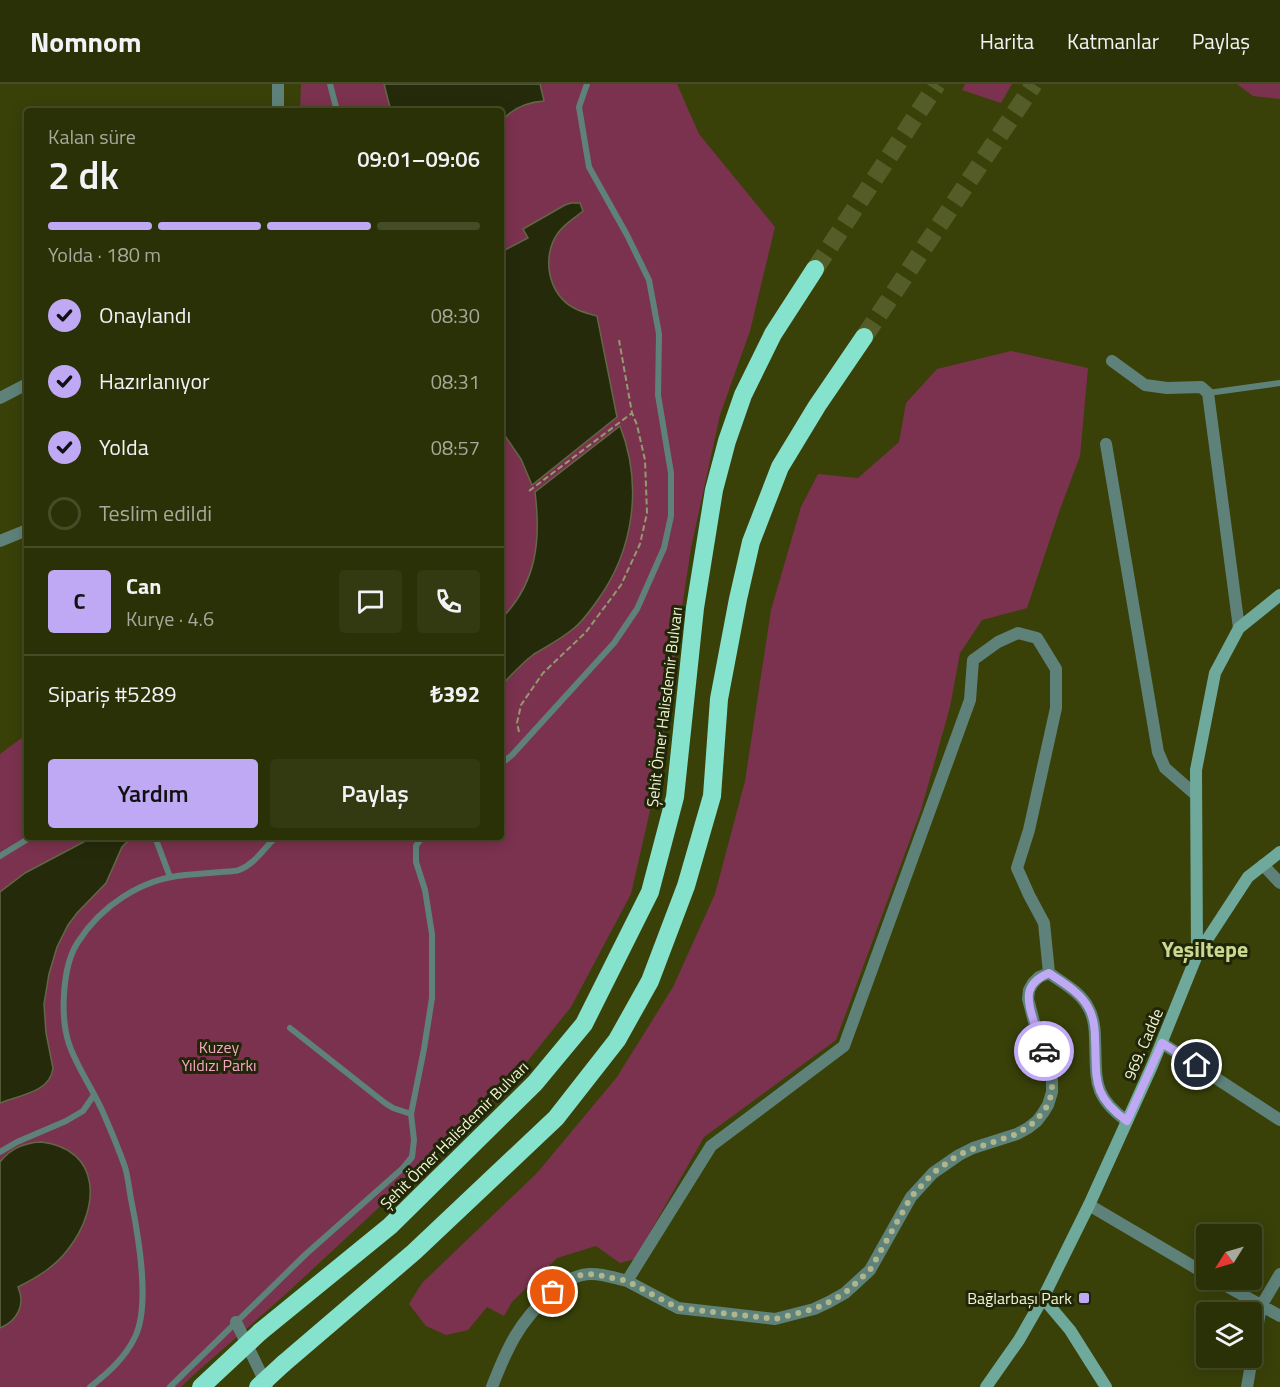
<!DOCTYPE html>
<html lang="tr">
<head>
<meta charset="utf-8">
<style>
	body { margin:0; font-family:"Titillium Web",sans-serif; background:#333911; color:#f1f3f6; height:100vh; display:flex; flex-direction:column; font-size:22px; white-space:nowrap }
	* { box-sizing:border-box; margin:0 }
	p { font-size:20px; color:#a6a99b }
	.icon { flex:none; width:33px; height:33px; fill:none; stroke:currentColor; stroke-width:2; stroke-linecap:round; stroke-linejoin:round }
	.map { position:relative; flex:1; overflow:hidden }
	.panel { position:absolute; left:24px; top:24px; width:480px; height:732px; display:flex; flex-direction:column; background:#2b3107; border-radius:6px; box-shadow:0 3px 15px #0003,0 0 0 2px #474c28 }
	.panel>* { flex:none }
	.needle { width:39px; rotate:233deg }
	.controls { position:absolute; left:1196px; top:1140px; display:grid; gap:12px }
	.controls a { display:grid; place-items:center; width:66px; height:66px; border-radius:6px; background:#2b3107; box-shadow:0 3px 15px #0003,0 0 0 2px #474c28; font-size:30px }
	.pin { position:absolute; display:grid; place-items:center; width:51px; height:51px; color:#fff; margin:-26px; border:3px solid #fff; border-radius:50%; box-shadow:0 2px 6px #0007 }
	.courier { position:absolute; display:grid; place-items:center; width:60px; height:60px; margin:-30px; border:4px solid #bfa9f4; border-radius:50%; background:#fff; color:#222; box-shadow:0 2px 8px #0007 }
	.overview em { font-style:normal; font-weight:600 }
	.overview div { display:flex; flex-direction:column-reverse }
	.overview { display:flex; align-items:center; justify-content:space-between; height:102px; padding:0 24px }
	h1 { font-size:39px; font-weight:600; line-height:45px }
	.bar { display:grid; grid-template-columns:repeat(4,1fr); gap:9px 6px; align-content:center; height:72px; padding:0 24px }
	.bar i { height:8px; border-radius:4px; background:#474c28 }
	.bar .on { background:#bfa9f4 }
	.bar p { grid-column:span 4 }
	.line { display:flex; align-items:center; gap:15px; padding:0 24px; border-top:2px solid #474c28 }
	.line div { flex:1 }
	.round { display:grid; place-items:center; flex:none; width:63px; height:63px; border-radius:6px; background:#333911 }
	ol { padding:0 24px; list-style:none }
	li { display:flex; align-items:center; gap:18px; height:66px }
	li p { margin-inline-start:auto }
	li .icon { padding:6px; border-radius:50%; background:#bfa9f4; color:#111; stroke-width:4 }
	li:last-child { color:#a6a99b }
	li i { width:33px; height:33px; border:3px solid #474c28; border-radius:50% }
	.button { display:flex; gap:12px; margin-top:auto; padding:12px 24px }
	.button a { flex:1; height:69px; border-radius:6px; background:#bfa9f4; color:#111; font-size:24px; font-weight:600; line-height:69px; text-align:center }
	.button a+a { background:#333911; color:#f1f3f6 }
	header { display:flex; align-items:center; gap:36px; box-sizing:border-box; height:84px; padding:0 30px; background:#2b3107; border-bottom:2px solid #474c28 }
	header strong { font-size:28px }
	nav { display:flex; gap:33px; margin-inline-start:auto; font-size:21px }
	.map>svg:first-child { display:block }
	.green { fill:#7b324f }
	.water { fill:#252b0a; stroke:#616846; stroke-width:1.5 }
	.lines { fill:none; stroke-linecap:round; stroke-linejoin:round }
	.highway-tunnel { stroke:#545c27; stroke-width:18; stroke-dasharray:18 9; stroke-linecap:butt }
	.path { stroke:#939a6d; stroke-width:2; stroke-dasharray:6 3; stroke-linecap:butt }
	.lane { stroke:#5e8279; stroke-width:6 }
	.street { stroke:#5e8279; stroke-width:12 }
	.secondary { stroke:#6fa99b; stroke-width:12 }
	.highway { stroke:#85e2cc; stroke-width:18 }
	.highway-bridge { stroke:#85e2cc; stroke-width:18 }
	.done { stroke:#afb68c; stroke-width:6; stroke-dasharray:0 10.8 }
	.route { stroke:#bfa9f4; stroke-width:8 }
	.poi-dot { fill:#bfa9f4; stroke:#212609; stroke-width:2 }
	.labels { text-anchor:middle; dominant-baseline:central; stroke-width:6; stroke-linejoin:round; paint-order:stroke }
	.street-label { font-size:16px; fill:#eef5d2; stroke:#212609 }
	.park-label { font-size:16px; fill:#f3a7c1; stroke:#212609 }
	.poi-label { font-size:16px; fill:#eef5d2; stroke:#212609; text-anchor:end }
	.district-label { font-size:22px; font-weight:bold; fill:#cad891; stroke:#212609 }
</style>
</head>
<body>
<header>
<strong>Nomnom</strong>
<nav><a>Harita</a><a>Katmanlar</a><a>Paylaş</a></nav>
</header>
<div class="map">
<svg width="1280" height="1303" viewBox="0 0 1280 1303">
	<rect width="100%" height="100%" fill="#394109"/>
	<!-- green -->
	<path class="green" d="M301,0H677L699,50L775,143L750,247L720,331L691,464L654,709L631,810L571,923L502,1009L287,1209L198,1287L181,1303H0V670L27,650V753H501V27H300Z
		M965,0H1012L1001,19L962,6Z
		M1237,0H1280V15L1253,12Z
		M1011,267L1088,284L1080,372L1059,428L1027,524L982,536L960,569L950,623L921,726L836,956L704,1053L635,1175L620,1179L596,1162L557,1174L512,1218L504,1232L487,1223L468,1246L446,1251L426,1242L409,1220L422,1199L537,1089L617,993L673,903L715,810L745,697L771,526L801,423L818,390L858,394L899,358L906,319L937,285Z"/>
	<!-- water -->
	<path class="water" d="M384,0H540L544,17C528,18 512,24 501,38V27H391Z
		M571,119H580L583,127C575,134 564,140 558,149C541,172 548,211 574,224C581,228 590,230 597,232L617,333L532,401L521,375L501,346V168L528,154L523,145L565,121Z
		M620,342C643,401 634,466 597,517C590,527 582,538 573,545C561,555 547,562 534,570C522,579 511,591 501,602V535C537,499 541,456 535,408Z
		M93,753H132L122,763L106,799L77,829L68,841L57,863L49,890L44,920L46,949L53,984C50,1009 19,1011 0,1019V808L25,789Z
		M41,1058C102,1065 100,1124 69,1164C56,1182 38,1193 18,1203C26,1221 17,1237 0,1244V1078C11,1064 24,1059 41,1058Z"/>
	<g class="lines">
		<!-- highway-tunnel -->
		<path class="highway-tunnel" d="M815,185L937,0
			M864,253L1034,0"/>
		<!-- path -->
		<path class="path" d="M529,407L632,329
			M519,648L517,639L521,621L543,589L586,548L621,501L640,460L647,429L645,376L637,341L632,329L619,256"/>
		<!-- lane -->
		<path class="lane" d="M330,0L337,27
			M1208,309L1280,299
			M501,680L512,671L614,559L637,525L664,464L671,432V389L658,311L659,250L649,196L627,151L589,83L579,23L587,0
			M155,753L170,793
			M0,772L31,753
			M290,944L385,1019L393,1024L411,1030
			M0,1068L17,1058L66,1037L83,1027L94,1011
			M90,1303C108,1289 125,1274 135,1253C151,1220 138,1150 131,1115C129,1104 128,1093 125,1083C119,1066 112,1049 105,1033C95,1008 78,986 69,960C60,933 62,882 78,858C101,822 141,795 185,791C197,790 209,789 221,788C227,787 234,788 239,786C255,780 264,764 276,753
			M170,1303L306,1170L403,1084L412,1073L414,1056L411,1030L424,965L432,914V850L425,806L416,778V762L422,753"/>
		<!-- street -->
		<path class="street" d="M278,0V27
			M1112,277L1145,301L1167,304L1201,303L1208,309L1239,544
			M0,314L27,300
			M1106,360L1158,668L1165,684L1196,711
			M0,457L27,446
			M1263,781L1280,799
			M1162,959L1280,1036
			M1089,1121L1206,1190
			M1216,1196L1280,1232
			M627,1197L678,1224L775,1235L814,1225L829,1218L845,1209L870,1186L911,1113L933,1089L959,1071L973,1064L1017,1050L1028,1044L1037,1037L1043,1029L1048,1021L1052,1008V995L1049,979L1037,949L1028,915L1029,906L1033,899L1039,893L1049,889
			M236,1238L267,1302
			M492,1303C507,1264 519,1238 550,1210C560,1202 569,1194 582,1191C597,1188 612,1193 627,1197L711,1062L844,962L970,616L973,576L998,558L1018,549L1037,554L1056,585V624L1029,746L1017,784L1029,811L1044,839L1049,889C1063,899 1080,908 1088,923C1094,933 1095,943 1095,955C1097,995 1091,1011 1127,1037
			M1247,1303L1261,1222L1280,1190"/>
		<!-- secondary -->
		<path class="secondary" d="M1197,870L1196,686L1215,589L1239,544L1280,511
			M1043,1214L1070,1246L1106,1303
			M986,1303L1019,1256L1043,1214L1089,1121L1152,982L1197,871L1248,793L1280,768"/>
		<!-- highway -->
		<path class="highway" d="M260,1248L390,1142L535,999L584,940L650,808L675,713L695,524L714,406L727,357L743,311L773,250L815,185
			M283,1280L414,1168L556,1034L617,956L650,897L686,802L712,712L719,615L738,515L751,458L780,383L817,322L864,253"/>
		<!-- highway-bridge -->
		<path class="highway-bridge" d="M201,1303L260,1248
			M258,1303L283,1280"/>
	</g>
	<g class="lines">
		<!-- done -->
		<path class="done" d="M553,1208L565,1198L581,1191L594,1190L627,1197L678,1224L775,1235L814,1225L829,1218L845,1209L870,1186L911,1113L933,1089L958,1071L973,1065L1017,1050L1036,1037L1048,1021L1052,1008V995L1049,979L1044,967"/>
		<!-- route -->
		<path class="route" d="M1044,967C1040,957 1036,946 1033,935C1026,913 1025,899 1049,889C1063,899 1080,908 1088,923C1094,933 1095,943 1095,955C1097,995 1091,1011 1127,1037L1162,959L1197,981"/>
	</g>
	<!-- markers -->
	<rect class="poi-dot" x="1078" y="1208" width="12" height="12" rx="3"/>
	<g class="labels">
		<!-- street labels -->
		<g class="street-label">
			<text transform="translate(664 623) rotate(-83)">Şehit Ömer Halisdemir Bulvarı</text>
			<text transform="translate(1143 960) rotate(-67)">969. Cadde</text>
			<text transform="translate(454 1051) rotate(-45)">Şehit Ömer Halisdemir Bulvarı</text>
		</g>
		<!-- park labels -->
		<g class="park-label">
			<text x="219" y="963">Kuzey<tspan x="219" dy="18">Yıldızı Parkı</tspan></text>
		</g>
		<!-- poi labels -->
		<g class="poi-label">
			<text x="1072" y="1214">Bağlarbaşı Park</text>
		</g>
		<!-- district labels -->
		<g class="district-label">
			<text x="1205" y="865">Yeşiltepe</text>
		</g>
	</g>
</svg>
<div class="controls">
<a><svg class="needle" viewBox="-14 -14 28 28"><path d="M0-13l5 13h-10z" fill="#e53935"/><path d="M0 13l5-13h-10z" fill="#a6a99b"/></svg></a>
<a><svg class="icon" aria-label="layers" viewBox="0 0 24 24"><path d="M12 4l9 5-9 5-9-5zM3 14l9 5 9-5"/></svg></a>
</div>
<div class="pin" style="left:553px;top:1208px;background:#ea580c"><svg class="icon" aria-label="bag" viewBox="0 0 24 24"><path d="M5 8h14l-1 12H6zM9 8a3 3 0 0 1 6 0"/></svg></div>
<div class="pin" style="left:1197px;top:981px;background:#1f2937"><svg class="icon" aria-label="home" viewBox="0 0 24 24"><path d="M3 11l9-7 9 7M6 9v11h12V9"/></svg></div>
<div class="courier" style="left:1044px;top:967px"><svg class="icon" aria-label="car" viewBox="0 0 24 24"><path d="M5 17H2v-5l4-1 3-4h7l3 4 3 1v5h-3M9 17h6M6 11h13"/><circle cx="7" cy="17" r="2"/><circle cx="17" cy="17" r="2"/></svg></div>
<section class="panel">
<div class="overview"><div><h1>2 dk</h1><p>Kalan süre</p></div><em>09:01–09:06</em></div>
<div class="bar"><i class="on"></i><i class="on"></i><i class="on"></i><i></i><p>Yolda · 180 m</p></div>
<ol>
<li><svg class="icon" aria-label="check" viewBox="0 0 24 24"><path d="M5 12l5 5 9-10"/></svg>Onaylandı<p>08:30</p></li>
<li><svg class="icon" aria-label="check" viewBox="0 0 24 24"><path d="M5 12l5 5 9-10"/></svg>Hazırlanıyor<p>08:31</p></li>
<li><svg class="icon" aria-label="check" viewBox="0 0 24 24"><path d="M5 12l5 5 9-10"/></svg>Yolda<p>08:57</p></li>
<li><i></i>Teslim edildi</li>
</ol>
<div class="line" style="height:108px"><b class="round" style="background:#bfa9f4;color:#111">C</b><div><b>Can</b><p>Kurye · 4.6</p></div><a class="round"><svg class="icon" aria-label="chat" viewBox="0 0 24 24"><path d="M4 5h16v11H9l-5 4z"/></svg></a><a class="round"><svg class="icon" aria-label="phone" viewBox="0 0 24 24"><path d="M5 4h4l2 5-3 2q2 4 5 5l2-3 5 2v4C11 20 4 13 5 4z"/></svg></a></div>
<div class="line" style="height:78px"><div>Sipariş #5289</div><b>₺392</b></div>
<div class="button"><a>Yardım</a><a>Paylaş</a></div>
</section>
</div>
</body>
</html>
